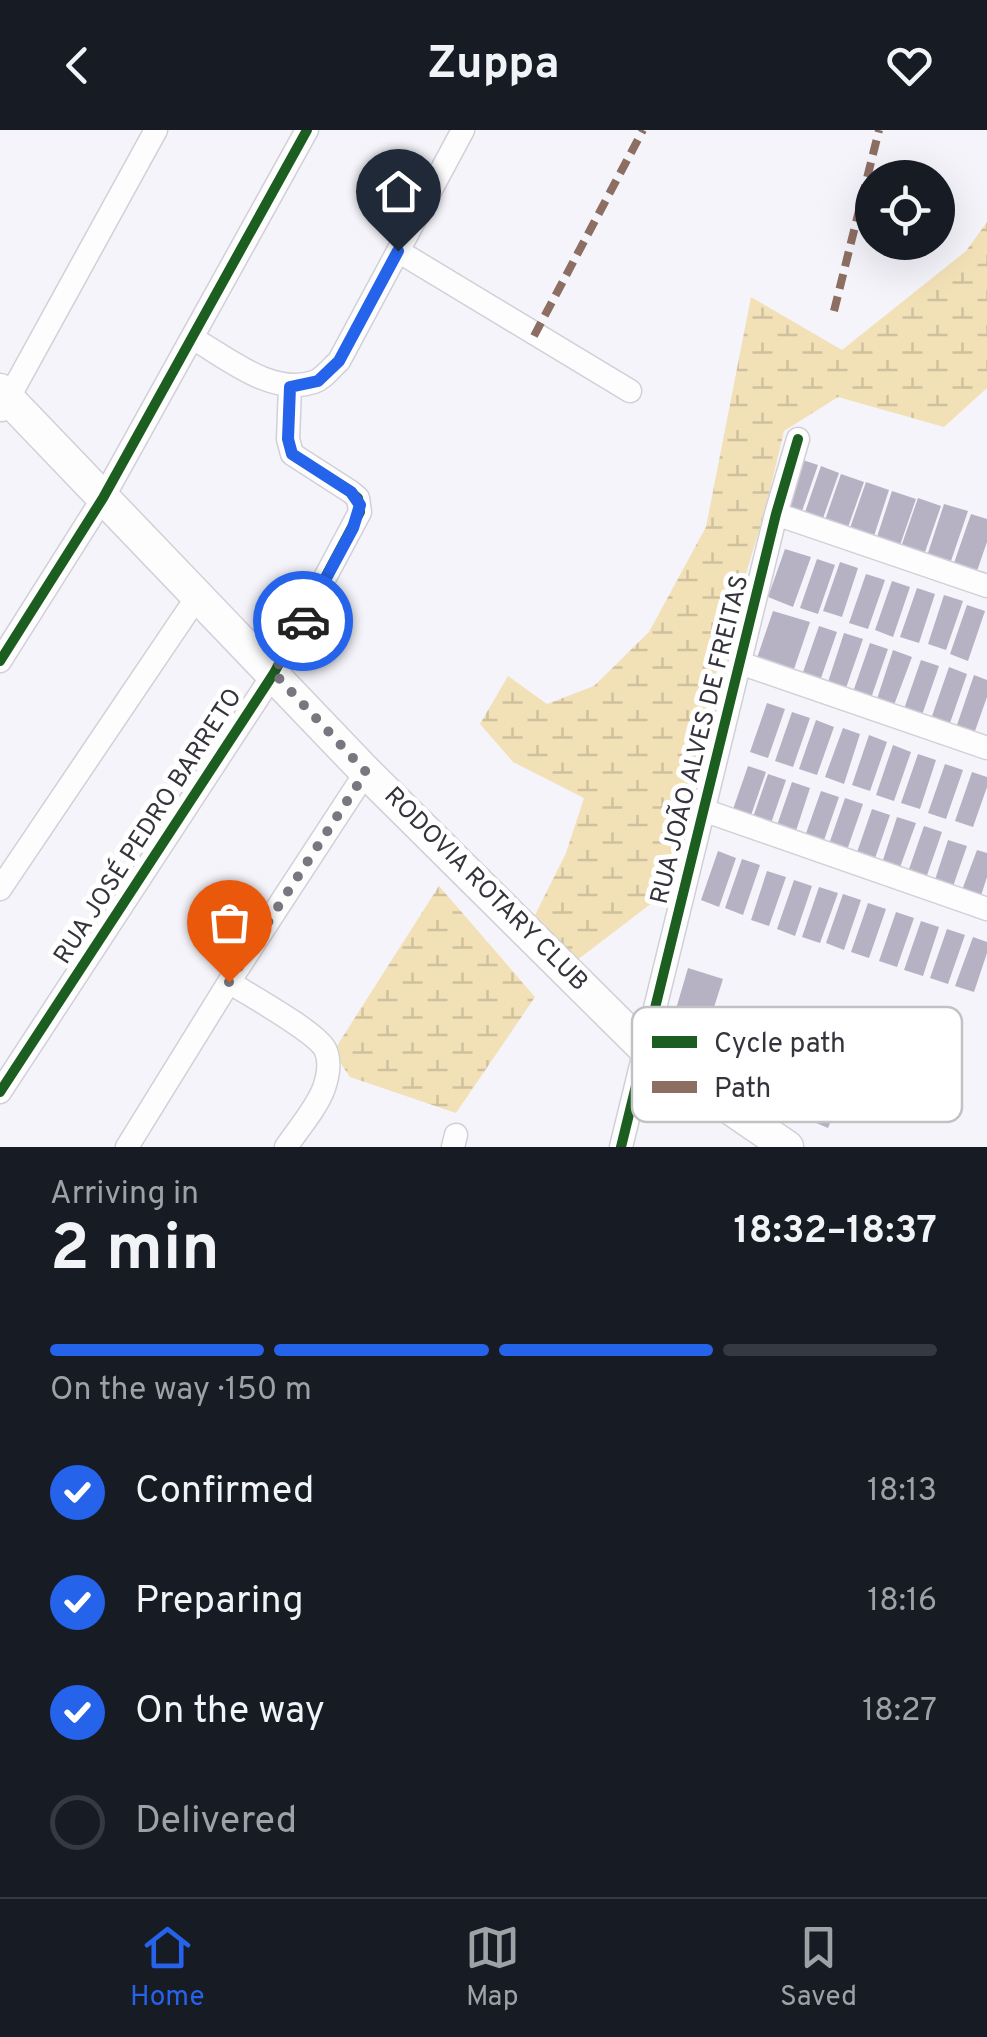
<!DOCTYPE html>
<html lang="en">
<head>
<meta charset="utf-8">
<style>
	body { margin:0; font-family:Overpass,sans-serif; background:#242831; color:#f1f3f6; height:100vh; display:flex; flex-direction:column; font-size:38px; white-space:nowrap }
	* { box-sizing:border-box; margin:0 }
	p { font-size:32px; color:#9ea1a6 }
	.icon { flex:none; width:55px; height:55px; fill:none; stroke:currentColor; stroke-width:2; stroke-linecap:round; stroke-linejoin:round }
	.map { position:relative; height:1017px; overflow:hidden }
	.drawer { display:flex; flex-direction:column; background:#171b24; flex:1 }
	.drawer>* { flex:none }
	.controls { position:absolute; left:855px; top:30px; display:grid; gap:20px }
	.controls a { display:grid; place-items:center; width:100px; height:100px; border-radius:50%; background:#171b24; box-shadow:0 10px 40px #0002; font-size:50px }
	.pin { position:absolute; display:grid; place-items:center; width:85px; height:85px; color:#fff; margin:-102px -42px; border-radius:50% 50% 50% 0; rotate:-45deg; box-shadow:0 0 10px #0007 }
	.pin .icon { rotate:45deg }
	.courier { position:absolute; display:grid; place-items:center; width:100px; height:100px; margin:-50px; border:8px solid #2563eb; border-radius:50%; background:#fff; color:#222; box-shadow:0 2px 12px #0007 }
	.summary em { font-style:normal; font-weight:700 }
	.summary div { display:flex; flex-direction:column-reverse }
	.summary { display:flex; align-items:center; justify-content:space-between; height:170px; padding:0 50px }
	h1 { font-size:65px; font-weight:700; line-height:75px }
	.bar { display:grid; grid-template-columns:repeat(4,1fr); gap:15px 10px; align-content:center; height:120px; padding:0 50px }
	.bar i { height:12px; border-radius:8px; background:#363941 }
	.bar .active { background:#2563eb }
	.bar p { grid-column:span 4 }
	ol { padding:0 50px; list-style:none }
	li { display:flex; align-items:center; gap:30px; height:110px }
	li p { margin-inline-start:auto }
	li .icon { padding:10px; border-radius:50%; background:#2563eb; color:#fff; stroke-width:4 }
	li:last-child { color:#9ea1a6 }
	li i { width:55px; height:55px; border:5px solid #363941; border-radius:50% }
	header { display:flex; justify-content:space-between; align-items:center; height:130px; padding:0 50px; background:#171b24; font-size:45px; font-weight:700 }
	.dock { display:flex; justify-content:space-around; align-items:center; height:140px; border-top:2px solid #363941; background:#171b24; font-size:28px; color:#9ea1a6 }
	.dock a { display:grid; justify-items:center; gap:5px }
	.dock .active { color:#2563eb }
	.map>svg:first-child { display:block }
	.wetland { fill:url(#wetland-marsh) }
	.building { fill:#b6b2c4 }
	.lines { fill:none; stroke-linecap:round; stroke-linejoin:round }
	.minor-casing { stroke:#d1d0d8; stroke-width:25 }
	.secondary-casing { stroke:#d1d0d8; stroke-width:35 }
	.minor { stroke:#fdfdfe; stroke-width:22 }
	.secondary { stroke:#fdfdfe; stroke-width:32 }
	.quiet { stroke:#8d6e63; stroke-width:8; stroke-dasharray:15 8; stroke-linecap:butt }
	.cycleway-casing { stroke:#fff; stroke-width:16 }
	.cycleway { stroke:#1b5e20; stroke-width:10 }
	.done { stroke:#78777f; stroke-width:10; stroke-dasharray:0 18 }
	.route { stroke:#2563eb; stroke-width:12 }
	.labels { text-anchor:middle; dominant-baseline:central; stroke-width:10; stroke-linejoin:round; paint-order:stroke }
	.street-label { font-size:25px; fill:#35343d; stroke:#fff }
	.key { fill:#fff; stroke:#c2c2c5; stroke-width:2.5 }
	.key-label { font-size:28px; fill:#35343d }
</style>
</head>
<body>
<header><svg class="icon" aria-label="back" viewBox="0 0 24 24"><path d="M15 5l-7 7 7 7"/></svg>Zuppa<svg class="icon" aria-label="heart" viewBox="0 0 24 24"><path d="M12 20l-8-8c-3-5 5-10 8-4 3-6 11-1 8 4z"/></svg></header>
<div class="map">
<svg width="987" height="1017" viewBox="0 0 987 1017">
	<defs>
		<pattern id="wetland-marsh" width="20" height="14" patternUnits="userSpaceOnUse" patternTransform="scale(2.5)"><rect width="20" height="14" fill="#f2e0b7"/><path d="M1 5h8M5 5V1M11 12h8M15 12V8" fill="none" stroke="#d0c19e"/></pattern>
	</defs>
	<rect width="100%" height="100%" fill="#f4f4fa"/>
	<!-- wetland -->
	<path class="wetland" d="M987,92V258L944,297L838,267L784,301L765,381L709,566L669,760L568,837L531,793L566,723L584,668L513,632L480,594L508,546L547,574L594,556L649,502L706,397L751,167L842,220L966,121Z
		M439,756L535,867L456,983L350,947L333,922Z"/>
	<!-- building -->
	<path class="building" d="M800,329L818,335L801,384L783,378Z
		M821,336L839,343L822,391L804,385Z
		M841,344L864,352L847,400L824,393Z
		M866,352L889,360L873,409L849,401Z
		M892,361L916,369L899,418L876,410Z
		M918,368L941,376L924,425L901,417Z
		M944,374L968,381L951,431L928,423Z
		M971,384L987,389V412L977,441L954,433Z
		M785,419L811,427L793,477L768,467Z
		M817,429L835,435L818,484L800,478Z
		M840,432L858,438L842,487L823,481Z
		M866,444L885,450L868,499L849,493Z
		M892,451L910,457L893,507L875,500Z
		M917,458L935,464L919,513L900,507Z
		M944,465L963,471L946,520L928,514Z
		M967,475L985,481L968,531L950,524Z
		M773,481L810,492L793,542L756,531Z
		M819,496L837,502L820,551L802,545Z
		M844,503L863,509L846,558L828,552Z
		M870,513L888,519L871,568L853,562Z
		M893,520L912,527L894,575L877,569Z
		M921,530L939,536L922,585L904,579Z
		M949,537L967,544L950,593L932,586Z
		M974,545L987,550V567L975,601L957,595Z
		M767,573L785,579L768,628L750,622Z
		M792,582L810,588L793,637L775,631Z
		M816,590L834,597L817,645L799,639Z
		M843,598L860,604L844,654L825,647Z
		M869,605L887,612L870,661L852,655Z
		M893,615L911,622L894,671L876,665Z
		M918,624L936,630L920,679L901,673Z
		M945,634L963,640L946,689L928,683Z
		M748,636L766,642L749,691L731,685Z
		M972,642L987,647V657L973,697L955,691Z
		M768,644L786,650L769,699L751,693Z
		M792,652L810,658L794,707L775,701Z
		M821,661L839,667L822,716L804,709Z
		M845,668L863,674L846,723L828,717Z
		M872,679L890,685L873,734L855,728Z
		M897,687L916,693L898,743L881,736Z
		M924,696L942,702L925,751L907,745Z
		M948,710L967,716L950,765L932,759Z
		M977,720L987,723V747L978,775L959,768Z
		M718,721L736,728L719,777L701,770Z
		M742,729L760,735L743,785L725,778Z
		M767,741L786,747L769,796L751,790Z
		M794,750L812,756L795,806L777,799Z
		M819,757L838,763L820,813L802,807Z
		M843,764L861,770L844,820L826,813Z
		M868,773L886,779L869,828L851,822Z
		M896,782L914,788L897,837L879,831Z
		M921,791L939,797L923,846L904,840Z
		M947,799L965,805L948,854L930,848Z
		M973,807L987,812V823L974,862L955,856Z
		M688,838L723,849L700,921L669,903Z
		M825,910L859,923L828,998L795,984Z"/>
	<g class="lines">
		<defs>
			<path id="minor" d="M398,121L630,261
				M194,209C229,229 272,266 314,252C323,249 331,238 339,231L463,0
				M2,280L156,0
				M776,384L987,456
				M0,531L103,368L307,0
				M740,533L987,618
				M703,680L987,779
				M0,759L199,464
				M229,852C249,865 315,901 325,919C331,931 328,946 324,958C316,979 299,998 286,1017
				M0,962L274,543L360,382L358,368L351,362L292,324L288,309L290,257
				M127,1017L229,852L366,642
				M453,1017L456,1005
				M621,1017L776,384L798,309"/>
			<path id="secondary" d="M0,260L366,642L647,921L787,1017"/>
		</defs>
		<!-- minor casing -->
		<use href="#minor" class="minor-casing"/>
		<!-- secondary casing -->
		<use href="#secondary" class="secondary-casing"/>
		<!-- minor -->
		<use href="#minor" class="minor"/>
		<!-- secondary -->
		<use href="#secondary" class="secondary"/>
		<!-- quiet -->
		<path class="quiet" d="M834,181L879,0
			M534,206L643,0"/>
		<defs>
			<path id="cycleway" d="M0,531L103,368L307,0
				M0,962L274,543L360,382L358,368L351,362L292,324L288,309L290,257
				M621,1017L776,384L798,309"/>
		</defs>
		<!-- cycleway casing -->
		<use href="#cycleway" class="cycleway-casing"/>
		<!-- cycleway -->
		<use href="#cycleway" class="cycleway"/>
	</g>
	<g class="lines">
		<!-- done -->
		<path class="done" d="M229,852L366,642L274,543L303,491"/>
		<!-- route -->
		<path class="route" d="M303,491L353,398L360,375L351,362L292,324L288,309L290,257L318,251L339,231L398,121"/>
	</g>
	<g class="labels">
		<!-- street labels -->
		<g class="street-label">
			<text transform="translate(701 610) rotate(-76)">RUA JOÃO ALVES DE FREITAS</text>
			<text transform="translate(149 697) rotate(-57)">RUA JOSÉ PEDRO BARRETO</text>
			<text transform="translate(485 760) rotate(45)">RODOVIA ROTARY CLUB</text>
		</g>
	</g>
	<!-- legend -->
	<rect x="632" y="877" width="330" height="115" rx="15" class="key"/>
	<rect x="652" y="906" width="45" height="12" fill="#1b5e20"/>
	<rect x="652" y="951" width="45" height="12" fill="#8d6e63"/>
	<g class="key-label">
		<text x="714" y="922">Cycle path</text>
		<text x="714" y="967">Path</text>
	</g>
</svg>
<div class="controls">
<a><svg class="icon" aria-label="locate" viewBox="0 0 24 24"><circle cx="12" cy="12" r="6"/><path d="M12 2v4M12 18v4M2 12h4M18 12h4"/></svg></a>
</div>
<div class="pin" style="left:229px;top:852px;background:#ea580c"><svg class="icon" aria-label="bag" viewBox="0 0 24 24"><path d="M5 8h14l-1 12H6zM9 8a3 3 0 0 1 6 0"/></svg></div>
<div class="pin" style="left:398px;top:121px;background:#1f2937"><svg class="icon" aria-label="home" viewBox="0 0 24 24"><path d="M3 11l9-7 9 7M6 9v11h12V9"/></svg></div>
<div class="courier" style="left:303px;top:491px"><svg class="icon" aria-label="car" viewBox="0 0 24 24"><path d="M5 17H2v-5l4-1 3-4h7l3 4 3 1v5h-3M9 17h6M6 11h13"/><circle cx="7" cy="17" r="2"/><circle cx="17" cy="17" r="2"/></svg></div>
</div>
<section class="drawer">
<div class="summary"><div><h1>2 min</h1><p>Arriving in</p></div><em>18:32–18:37</em></div>
<div class="bar"><i class="active"></i><i class="active"></i><i class="active"></i><i></i><p>On the way · 150 m</p></div>
<ol>
<li><svg class="icon" aria-label="check" viewBox="0 0 24 24"><path d="M5 12l5 5 9-10"/></svg>Confirmed<p>18:13</p></li>
<li><svg class="icon" aria-label="check" viewBox="0 0 24 24"><path d="M5 12l5 5 9-10"/></svg>Preparing<p>18:16</p></li>
<li><svg class="icon" aria-label="check" viewBox="0 0 24 24"><path d="M5 12l5 5 9-10"/></svg>On the way<p>18:27</p></li>
<li><i></i>Delivered</li>
</ol>
</section>
<nav class="dock">
<a class="active"><svg class="icon" aria-label="home" viewBox="0 0 24 24"><path d="M3 11l9-7 9 7M6 9v11h12V9"/></svg>Home</a>
<a><svg class="icon" aria-label="map" viewBox="0 0 24 24"><path d="M3 6l6-2 6 2 6-2v14l-6 2-6-2-6 2zM9 4v14M15 6v14"/></svg>Map</a>
<a><svg class="icon" aria-label="saved" viewBox="0 0 24 24"><path d="M7 4h10v16l-5-4-5 4z"/></svg>Saved</a>
</nav>
</body>
</html>
